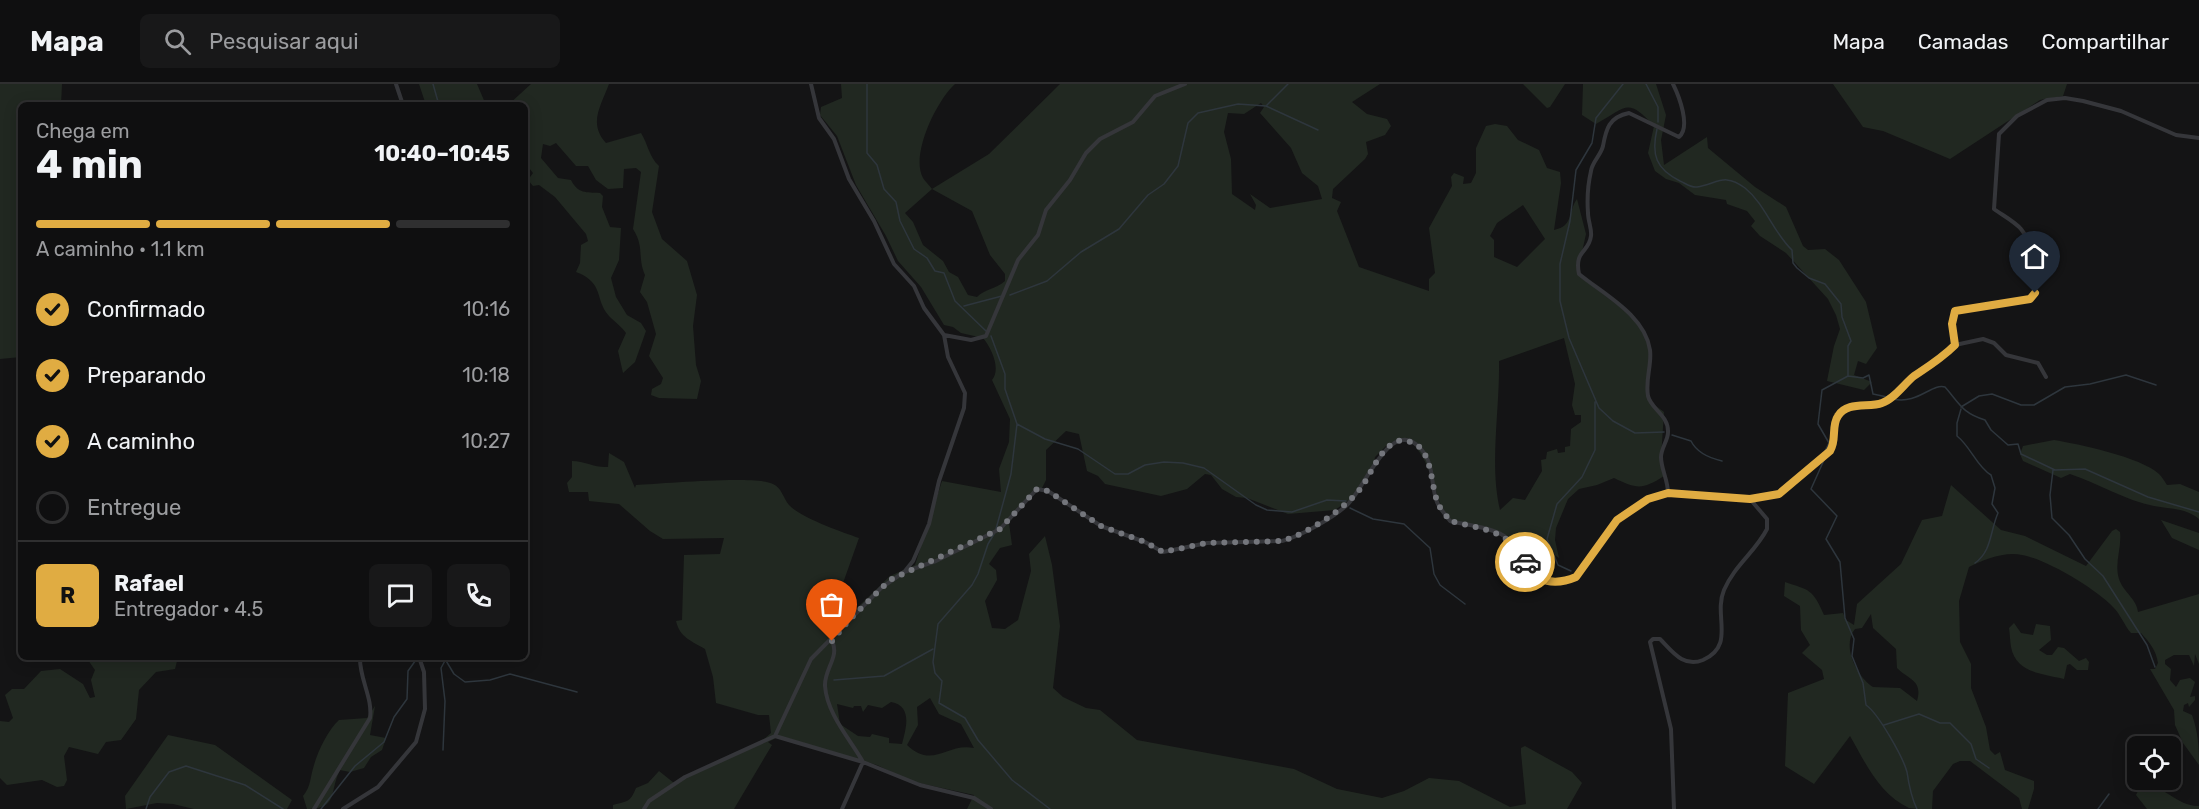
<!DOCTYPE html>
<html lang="pt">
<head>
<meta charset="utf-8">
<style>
	body { margin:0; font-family:Rubik,sans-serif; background:#181819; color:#f1f3f6; height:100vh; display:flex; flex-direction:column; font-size:22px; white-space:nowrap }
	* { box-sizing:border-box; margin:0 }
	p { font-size:20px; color:#9b9c9f }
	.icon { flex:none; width:33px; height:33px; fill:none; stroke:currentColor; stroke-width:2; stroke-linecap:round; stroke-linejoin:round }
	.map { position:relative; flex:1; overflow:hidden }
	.drawer { position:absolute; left:18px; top:18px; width:510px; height:558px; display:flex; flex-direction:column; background:#0f0f10; border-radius:9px; box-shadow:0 3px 15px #0003,0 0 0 2px #2f2f30 }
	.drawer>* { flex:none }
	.fabs { position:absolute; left:2127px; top:652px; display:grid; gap:12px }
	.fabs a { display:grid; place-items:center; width:54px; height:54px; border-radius:9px; background:#0f0f10; box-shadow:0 3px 15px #0003,0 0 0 2px #2f2f30; font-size:30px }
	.pin { position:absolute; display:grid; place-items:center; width:51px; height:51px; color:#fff; margin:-62px -26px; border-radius:50% 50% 50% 0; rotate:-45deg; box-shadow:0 0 6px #0007 }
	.pin .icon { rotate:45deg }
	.courier { position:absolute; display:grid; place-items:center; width:60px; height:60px; margin:-30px; border:4px solid #e0ac42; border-radius:50%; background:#fff; color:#222; box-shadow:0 2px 8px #0007 }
	.head em { font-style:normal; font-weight:700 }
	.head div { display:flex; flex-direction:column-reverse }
	.head { display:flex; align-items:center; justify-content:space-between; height:102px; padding:0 18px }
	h1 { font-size:39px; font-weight:700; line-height:45px }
	.bar { display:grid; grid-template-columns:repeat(4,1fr); gap:9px 6px; align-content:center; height:72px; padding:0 18px }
	.bar i { height:8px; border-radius:4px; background:#2f2f30 }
	.bar .current { background:#e0ac42 }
	.bar p { grid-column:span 4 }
	.line { display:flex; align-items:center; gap:15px; padding:0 18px; border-top:2px solid #2f2f30 }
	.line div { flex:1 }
	.round { display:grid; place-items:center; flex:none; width:63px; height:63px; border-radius:9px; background:#181819 }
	ol { padding:0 18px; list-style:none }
	li { display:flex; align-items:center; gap:18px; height:66px }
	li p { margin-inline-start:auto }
	li .icon { padding:6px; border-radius:50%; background:#e0ac42; color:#111; stroke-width:4 }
	li:last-child { color:#9b9c9f }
	li i { width:33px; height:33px; border:3px solid #2f2f30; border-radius:50% }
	header { display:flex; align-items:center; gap:36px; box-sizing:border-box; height:84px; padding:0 30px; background:#0f0f10; border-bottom:2px solid #2f2f30 }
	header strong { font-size:28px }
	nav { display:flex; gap:33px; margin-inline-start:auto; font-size:21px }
	.search { width:420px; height:54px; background:#181819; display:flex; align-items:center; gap:15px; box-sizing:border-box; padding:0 21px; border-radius:9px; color:#9b9c9f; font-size:22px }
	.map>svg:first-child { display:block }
	.green { fill:#212821; fill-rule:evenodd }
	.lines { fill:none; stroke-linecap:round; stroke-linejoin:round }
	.stream { stroke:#2e363d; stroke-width:1.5 }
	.minor { stroke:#35363a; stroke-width:4 }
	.done { stroke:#74767c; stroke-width:6; stroke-dasharray:0 10.8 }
	.route { stroke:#e0ac42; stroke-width:8 }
</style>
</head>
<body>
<header>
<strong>Mapa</strong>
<div class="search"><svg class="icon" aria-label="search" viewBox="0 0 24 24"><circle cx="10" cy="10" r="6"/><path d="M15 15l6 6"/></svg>Pesquisar aqui</div>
<nav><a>Mapa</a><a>Camadas</a><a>Compartilhar</a></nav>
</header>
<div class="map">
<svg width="2199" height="725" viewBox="0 0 2199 725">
	<rect width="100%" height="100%" fill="#141415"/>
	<!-- green -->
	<path class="green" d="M0,0H62L61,21H21V273L0,275Z
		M419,0H477L486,21H426Z
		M531,0H609C601,22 588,39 606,59L641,49C648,60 649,73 659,82L652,128L662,155L687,177L697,211L693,242L696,281L701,297L697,315L659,314L651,311L652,305L661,300L663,294L649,272L656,250L647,218L640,208L645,191C637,173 645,164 633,145L641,88L636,84L624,85L623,104L608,105L596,96L588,82H576L556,59L550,62L543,60L541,74L558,94L571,96C578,110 586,108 600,109L603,112L602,123L610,143L621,144L619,176L611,194L616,213L627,231L641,239L646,247L635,278L623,289L618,267L626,249C621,242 615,238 609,232C594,215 605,199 576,188L580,179L581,161L588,157L586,150L555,113L539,101L533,102L528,96L533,89L525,79V21H508Z
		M841,0H955C937,16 910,71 923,94C925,97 929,101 932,105L989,70L1060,0H1380L1352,18L1367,30L1387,35L1391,42L1385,51L1366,58L1368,70L1365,75L1333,105L1332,114L1341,118L1337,127L1359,183L1429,207V195L1435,189L1429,144L1452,102L1451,93L1454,89L1464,93L1463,100L1471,99L1476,89V64L1486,42L1495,40L1507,42L1518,56L1539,66L1547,84L1560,88L1561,99L1554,146C1574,142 1568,127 1577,115L1586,150L1580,177L1577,180L1581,193L1634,234L1647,252L1651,266L1648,309L1653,320L1664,328L1661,374L1664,392C1642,406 1637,405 1614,394L1597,401L1579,405L1568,415L1556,444L1555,456L1559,474L1549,467L1540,468L1537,476H1533L1530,464L1493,447L1448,437C1433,409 1433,378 1409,356H1398L1388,360L1375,373L1372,387L1356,411L1335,426L1288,430L1247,414L1236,413L1222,405L1211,391L1205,390L1187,405L1161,412L1105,400L1098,392L1087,387L1079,350L1066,347L1046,366V396L1042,404L1027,413L1009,439L1012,461L1000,464L989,480L996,486L997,496L985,517L992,544L1005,545L1018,536L1031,487L1029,470L1045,452L1052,481L1060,542L1053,604L1063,613L1086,624L1100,626L1137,656L1294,685L1337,705L1382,714L1404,707L1429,694L1459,697L1510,723L1526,720L1521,669V664L1525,662L1572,688L1582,699L1567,725H967L974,711L910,697L877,681L787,654H776L768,658L772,661L734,725H613V721C627,717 630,719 636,704L648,699L659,687L674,699L763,656L771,649L769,631H758L716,619L713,593L705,565C692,557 680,554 676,537L682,536L684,471L720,470L724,454L663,455L650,447L619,420L589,417L588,408H569L567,399L572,393V377C585,377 595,384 608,383L609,369L624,378L635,404L636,401C660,400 756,391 773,400C782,404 783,414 789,421C801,434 842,448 859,454L831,533L832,548L890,492L915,481L942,397L1001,408L999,385L1009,358L1010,335L992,296C1001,285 992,265 983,254L961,249L953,243L944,241L921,203L898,177L886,152L856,101L837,52L820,31L821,23L842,14ZM1261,19L1264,23L1260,29L1291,64L1302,89L1318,102L1322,115L1270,124L1250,110L1256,121L1255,126L1232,110L1231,75L1224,48L1228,29L1244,30ZM932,105L972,127L990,171L1005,190V197C996,205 985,205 977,213L968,211L958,193L949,188L943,177L923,161L913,138L905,129ZM1523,121L1545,155L1517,183L1494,173V156L1490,152L1497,139ZM1564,254L1575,300L1572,321L1575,331H1581V338L1571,345L1570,362L1565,363V368L1558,369L1557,365L1547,368L1546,375L1541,376L1542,387L1525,416L1513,414L1500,426C1489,380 1500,325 1499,277ZM930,614L939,630L961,640L974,664C947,658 933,686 907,661L918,641L917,623ZM891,618C913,622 906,645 902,660L889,659V654L872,650L870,653L858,652L840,640L837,620L853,624L854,622H861L863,628L868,621L882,624Z
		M1523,0H1565L1550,23L1547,24Z
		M1583,0H1656L1666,31L1661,56L1664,81L1707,53L1708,64L1755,103L1786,123L1803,162L1808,166L1825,165L1839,176L1866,218L1877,264L1866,280L1858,277L1854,291L1872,298L1864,306L1827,297L1834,262L1840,245L1836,231L1828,215L1786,169L1760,152L1751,142L1755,137L1747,127L1727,120L1726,116L1695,111L1679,99L1666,95L1655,87L1648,69L1654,42C1627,13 1627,23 1596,40L1582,31Z
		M1833,0H2067L2063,12L2040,16L1950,75L1883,47L1863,43Z
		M2054,356C2078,360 2141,373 2159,390C2162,393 2165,398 2167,401L2180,400L2199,408V435C2186,424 2170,425 2154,422C2127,417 2097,399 2070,390L2061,394L2023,377L2020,370L2023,362Z
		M1951,401L2001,446L2025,452L2086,482L2112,447L2116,445L2120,448C2122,464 2114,479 2119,495C2123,508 2137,515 2138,528L2199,510V580L2195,570L2194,582L2189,571H2174L2165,576V580L2171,585L2170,596L2176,603L2180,596L2190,594L2195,598L2190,613L2195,612V616L2189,623L2188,619L2184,621L2183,627L2192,631C2198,648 2199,661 2199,681L2183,659L2175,641L2174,626L2150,585H2155L2158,579C2156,566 2150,559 2141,549H2131C2124,541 2121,531 2113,523C2096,505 2046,475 2022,471C2005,467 1983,476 1969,483L1959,517L1960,558L1971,580V604L1986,643L1990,666L1995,671L2000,668L2005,686L2034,697V705L2028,725H2022L2019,714L1970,677H1960L1953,680L1933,707L1932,725C1925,725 1915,725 1909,724C1879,710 1865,678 1850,652L1814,700L1785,682L1788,609L1824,595L1822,586L1802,569L1810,561L1801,546L1800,522L1784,512L1785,498C1809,506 1813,505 1824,531L1843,529L1846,536L1854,541L1857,520L1901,480L1922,436L1942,432ZM1871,530L1873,544L1896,565L1897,584C1909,596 1923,596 1917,617L1900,604L1873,603C1857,593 1841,562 1855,545L1862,544Z
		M2161,436L2199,449V466L2172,454Z
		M2014,539L2021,549L2033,551L2036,540L2050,542L2051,556L2039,566L2047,571H2052L2058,563L2064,564L2079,577L2086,574L2089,578L2088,586H2077L2070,580L2067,581L2064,595C2043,590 2016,589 2011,563C2010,557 2010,551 2009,544Z
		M86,573H178L175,585L156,588L139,606L136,635L121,656L106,658L98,670L69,663L64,672L67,696L64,702L57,703L42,696L7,701L0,694V637L9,638L13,634L5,611L12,605H24L41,587L60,585L83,600L90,614L95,613L91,596L95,586Z
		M375,622L370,651L386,654L382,666L371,673L364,684L350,688L340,686C329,707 339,725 307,725L303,712C311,703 310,693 314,681C318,667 328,646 339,636L367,634Z
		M168,651L215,661L292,716L287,725H194L173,720L157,719L126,725L125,712Z
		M2142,699C2164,701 2178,723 2199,722V725H2147L2136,711Z"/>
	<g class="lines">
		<!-- stream -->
		<path class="stream" d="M433,0L439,21
			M867,0V69L877,81L884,105L896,118L900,137L914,165L927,174L935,187L944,189L955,217L986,247
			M1623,0L1596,34L1592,59L1576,86L1570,137L1560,180V217L1569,254L1599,324L1613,337L1635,349L1664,348
			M1646,0L1658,23V38
			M1267,21L1288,0
			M1657,45C1651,71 1656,85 1680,97C1685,99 1691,104 1697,103C1717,100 1724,88 1745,104C1765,120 1773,148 1792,166L1793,179L1797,184L1809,194L1825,200L1841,220L1842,233L1851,257L1848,262V292
			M525,82L528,81
			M1010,211L1047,197L1081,168L1119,145L1148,111L1164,100L1178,82L1188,39L1198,29L1238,20L1266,22L1318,46
			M964,222L1002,212
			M991,252L1005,290V305L1017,340L1011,390L996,445
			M1893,315C1917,321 1932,299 1945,303C1960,320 1962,329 1985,336L1991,346L2008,361L2018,360L2021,370L2055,386L2085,385L2148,413L2199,428
			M1961,323L1979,312L1992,310L2021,321H2034L2065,303L2090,300L2126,291L2156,301
			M1961,325L1957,339V352C1971,363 1977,383 1991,391L1995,404L1992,420L1998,429C1990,447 1992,467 1975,479
			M1017,340L1045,355L1078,365L1115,390H1128L1145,381L1164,378L1183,379L1204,384L1256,421L1267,426L1292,428L1327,416L1346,417
			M1672,351L1691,357C1697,369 1709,374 1722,377
			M1825,367L1829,359L1818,340L1822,306L1848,292L1863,294L1869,291L1873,310L1887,313
			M1824,376L1811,405L1837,432L1826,455L1840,478L1845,534L1854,555L1852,572L1863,599L1866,621C1878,629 1903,673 1907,688C1909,702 1911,713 1917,725
			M2053,386L2050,411L2052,434L2069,451L2085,475L2103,492L2147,561L2155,583
			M1350,424L1373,435L1404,440L1430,464L1434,490L1440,501L1465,520
			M994,450L988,460L978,490L972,501L938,540L933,578L935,589L942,597L939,619L965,634L978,656L1012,696L1050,725
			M1571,487L1558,481L1547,455L1557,420L1582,393L1595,366V318
			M445,575L454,590L465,598L490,596L510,590L577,608
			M834,596L884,592L933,565
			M1884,641L1919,630L1940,639H1950L1971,660L1976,675L1989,684
			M443,666L445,617L441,584L447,573
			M146,725L150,713L169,688L186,682L245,701L283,725
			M321,725L355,682L384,658L394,633L407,615L408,587L418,573
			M2098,725L2109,710"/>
		<!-- minor -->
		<path class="minor" d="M396,0L403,21
			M811,0L819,34L834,55L849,95L874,137L894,180L914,202L924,224L944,251L948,273L965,309L964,324L939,397L929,440L913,477L905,487
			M944,251L971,256L986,252L1018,176L1038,151L1046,126L1070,96L1086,69L1100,55L1133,38L1155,12L1185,0
			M1955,261L1952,240L1955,227L2030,215C2044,199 2033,160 2021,145C2014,137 2002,131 1994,125L1999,50L2017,32L2047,16L2065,14L2083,17L2121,27L2176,51L2199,54
			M1668,409C1668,396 1661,385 1661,373C1661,364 1669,355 1668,347C1668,331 1651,325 1648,312C1645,296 1652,281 1650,266C1645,231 1603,210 1579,190C1574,166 1589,169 1591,152C1592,145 1588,137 1588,129C1587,116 1588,100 1591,87C1592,78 1601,71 1603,62C1606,45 1609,33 1629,29L1679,53C1691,43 1679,12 1673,0
			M832,557C840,573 824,585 825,602C827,630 850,655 863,678L842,725
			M421,574L431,573
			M775,652L863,678L920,701L974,714L991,725
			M314,725L370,634C373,614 359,594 360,573
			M343,725L378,703L416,658L425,625L424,588L419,573
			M644,725L649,717L685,693L775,652L811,575L881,504L904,488L936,477L1000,445L1037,405L1048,407L1101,442L1145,458L1163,468L1207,459L1282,457C1301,452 1331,435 1346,422C1365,406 1390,330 1421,365C1435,381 1430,400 1437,418C1439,424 1446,431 1450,437C1465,441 1491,443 1504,452C1533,473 1528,512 1576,493L1617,436L1648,415L1668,409L1750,415L1779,410L1830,367L1835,359L1836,333L1841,328L1853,323L1882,319L1915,292L1938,278L1955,261L1983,255L1994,259L2006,271L2038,279L2046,293
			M1674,725L1671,645L1650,558L1653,555H1660C1672,567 1683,584 1703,576C1736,561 1713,532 1724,506C1734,482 1756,467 1767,445V435L1750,415"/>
	</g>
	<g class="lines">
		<!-- done -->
		<path class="done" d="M832,557L849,536L890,496L1000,445L1037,405L1048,407L1101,442L1145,458L1163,468L1207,459L1282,457C1307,450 1345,425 1361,404C1373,387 1378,367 1397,357C1433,353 1429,393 1437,417C1439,424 1446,431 1450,437C1478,444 1513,447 1525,478"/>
		<!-- route -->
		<path class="route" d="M1525,478C1534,500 1557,501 1576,493L1617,436L1648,415L1668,409L1750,415L1779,410L1830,367C1837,356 1831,342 1838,332C1847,317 1869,324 1882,319C1894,315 1904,300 1914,292C1929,282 1942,274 1955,261L1952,240L1955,227L2030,215L2035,209"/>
	</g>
</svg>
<div class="fabs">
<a><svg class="icon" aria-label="locate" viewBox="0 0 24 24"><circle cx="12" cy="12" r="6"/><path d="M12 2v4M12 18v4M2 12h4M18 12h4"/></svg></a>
</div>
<div class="pin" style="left:832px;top:557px;background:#ea580c"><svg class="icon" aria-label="bag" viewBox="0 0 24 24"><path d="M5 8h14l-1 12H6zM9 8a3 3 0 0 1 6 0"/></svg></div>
<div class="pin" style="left:2035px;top:209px;background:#1f2937"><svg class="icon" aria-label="home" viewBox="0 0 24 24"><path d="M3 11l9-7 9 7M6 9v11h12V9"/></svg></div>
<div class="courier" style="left:1525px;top:478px"><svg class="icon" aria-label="car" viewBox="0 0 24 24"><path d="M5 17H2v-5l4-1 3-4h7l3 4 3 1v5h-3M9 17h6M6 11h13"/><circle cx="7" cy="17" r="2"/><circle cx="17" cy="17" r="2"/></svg></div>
<section class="drawer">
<div class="head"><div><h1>4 min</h1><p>Chega em</p></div><em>10:40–10:45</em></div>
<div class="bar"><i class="current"></i><i class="current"></i><i class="current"></i><i></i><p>A caminho · 1.1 km</p></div>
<ol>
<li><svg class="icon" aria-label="check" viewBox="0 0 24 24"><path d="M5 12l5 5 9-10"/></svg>Confirmado<p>10:16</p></li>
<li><svg class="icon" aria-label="check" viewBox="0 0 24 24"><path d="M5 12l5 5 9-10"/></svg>Preparando<p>10:18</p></li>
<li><svg class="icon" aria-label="check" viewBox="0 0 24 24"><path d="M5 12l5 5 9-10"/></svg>A caminho<p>10:27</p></li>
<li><i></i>Entregue</li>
</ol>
<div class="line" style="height:108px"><b class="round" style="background:#e0ac42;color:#111">R</b><div><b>Rafael</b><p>Entregador · 4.5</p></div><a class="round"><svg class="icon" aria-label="chat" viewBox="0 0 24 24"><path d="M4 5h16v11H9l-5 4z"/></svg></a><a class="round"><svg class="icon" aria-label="phone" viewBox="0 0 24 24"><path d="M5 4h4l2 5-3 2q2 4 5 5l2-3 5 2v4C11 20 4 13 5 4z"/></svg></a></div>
</section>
</div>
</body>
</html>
